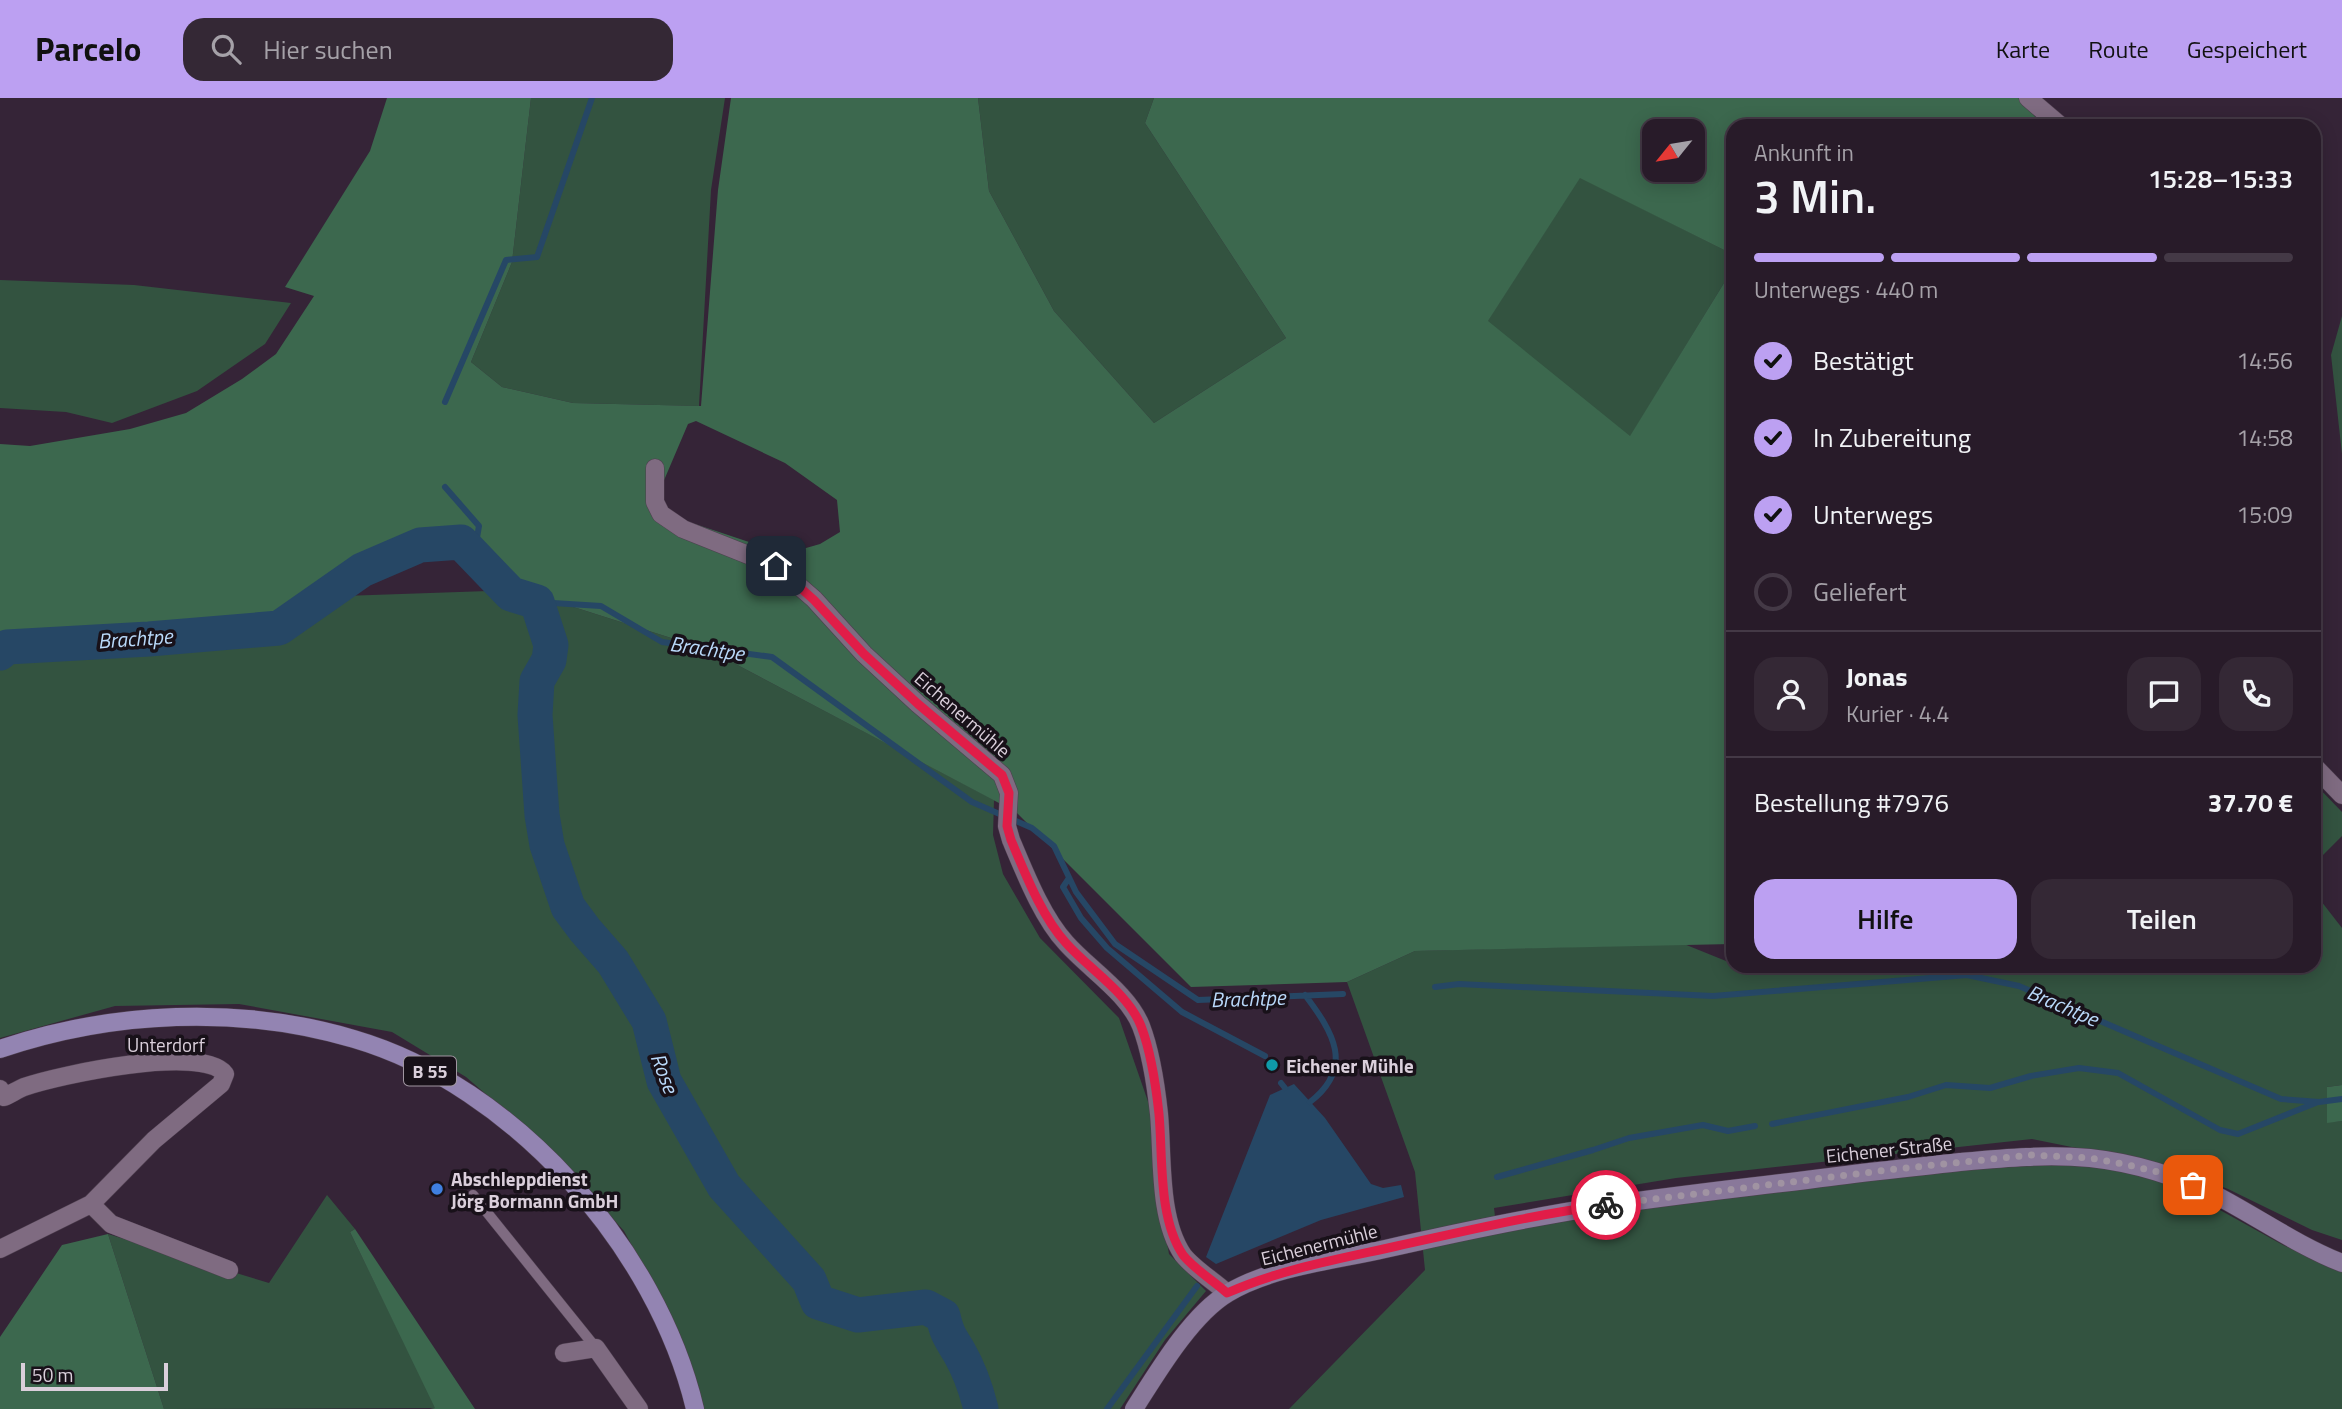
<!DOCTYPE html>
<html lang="de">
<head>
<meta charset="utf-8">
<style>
	body { margin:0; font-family:"Titillium Web",sans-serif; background:#342835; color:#f1f3f6; height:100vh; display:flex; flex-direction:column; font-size:26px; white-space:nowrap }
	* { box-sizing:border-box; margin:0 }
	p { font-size:23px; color:#a5a1a8 }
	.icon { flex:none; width:38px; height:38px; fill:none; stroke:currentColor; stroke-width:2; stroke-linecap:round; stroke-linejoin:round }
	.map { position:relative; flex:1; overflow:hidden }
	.details { position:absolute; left:1726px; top:21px; width:595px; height:854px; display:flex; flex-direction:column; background:#281b29; border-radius:21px; box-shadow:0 4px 18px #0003,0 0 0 2px #443946 }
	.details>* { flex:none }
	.needle { width:46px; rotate:240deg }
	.controls { position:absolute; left:1642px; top:21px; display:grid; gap:14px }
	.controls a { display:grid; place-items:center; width:63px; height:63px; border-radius:14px; background:#281b29; box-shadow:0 4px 18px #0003,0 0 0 2px #443946; font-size:35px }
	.scale { position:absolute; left:21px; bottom:18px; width:147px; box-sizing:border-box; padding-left:7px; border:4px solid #dacfdb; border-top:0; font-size:19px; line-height:24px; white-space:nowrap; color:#dacfdb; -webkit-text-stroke:5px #181119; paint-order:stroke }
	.pin { position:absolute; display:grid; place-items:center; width:60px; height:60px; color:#fff; margin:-30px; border-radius:14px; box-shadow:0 4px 10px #0006 }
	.courier { position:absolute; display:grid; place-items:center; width:70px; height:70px; margin:-35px; border:5px solid #e11d48; border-radius:50%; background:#fff; color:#222; box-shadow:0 2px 9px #0007 }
	.summary em { font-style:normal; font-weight:600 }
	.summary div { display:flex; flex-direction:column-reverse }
	.summary { display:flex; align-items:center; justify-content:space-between; height:119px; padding:0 28px }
	h1 { font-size:46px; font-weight:600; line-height:52px }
	.bar { display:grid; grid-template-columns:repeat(4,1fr); gap:10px 7px; align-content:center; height:84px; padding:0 28px }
	.bar i { height:9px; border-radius:5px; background:#443946 }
	.bar .selected { background:#bca0f2 }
	.bar p { grid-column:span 4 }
	.line { display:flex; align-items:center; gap:18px; padding:0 28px; border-top:2px solid #443946 }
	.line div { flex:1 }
	.round { display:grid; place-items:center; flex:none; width:74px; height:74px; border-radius:21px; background:#342835 }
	ol { padding:0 28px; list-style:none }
	li { display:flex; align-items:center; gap:21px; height:77px }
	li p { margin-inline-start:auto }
	li .icon { padding:7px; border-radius:50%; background:#bca0f2; color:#111; stroke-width:4 }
	li:last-child { color:#a5a1a8 }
	li i { width:38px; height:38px; border:4px solid #443946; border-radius:50% }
	.cta { display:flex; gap:14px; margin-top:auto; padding:14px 28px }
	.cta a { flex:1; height:80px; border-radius:21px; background:#bca0f2; color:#111; font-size:28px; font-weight:600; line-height:80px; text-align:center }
	.cta a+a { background:#342835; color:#f1f3f6 }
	header { display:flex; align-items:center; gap:42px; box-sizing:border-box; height:98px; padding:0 35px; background:#bca0f2; color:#111 }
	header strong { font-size:33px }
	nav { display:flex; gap:38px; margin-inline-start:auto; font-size:24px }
	.search { width:490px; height:63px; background:#342835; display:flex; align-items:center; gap:18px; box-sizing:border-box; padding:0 24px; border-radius:21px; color:#a5a1a8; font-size:26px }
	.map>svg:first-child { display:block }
	.green { fill:#335340 }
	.forest { fill:#3c684e; fill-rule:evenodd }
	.water { fill:#264765 }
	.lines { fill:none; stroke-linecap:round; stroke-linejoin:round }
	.stream { stroke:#264765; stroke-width:6 }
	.river { stroke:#264765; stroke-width:35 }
	.service-casing { stroke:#4e3f4f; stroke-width:11 }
	.minor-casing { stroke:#4e3f4f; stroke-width:19 }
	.tertiary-casing { stroke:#4e3f4f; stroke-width:19 }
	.secondary-casing { stroke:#4e3f4f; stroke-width:19 }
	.primary-casing { stroke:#4e3f4f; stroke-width:19 }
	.service { stroke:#7f6b81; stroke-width:10 }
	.minor { stroke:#7f6b81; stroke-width:18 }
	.tertiary { stroke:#7f6b81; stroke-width:18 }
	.secondary { stroke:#89789a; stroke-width:18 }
	.primary { stroke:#9384b2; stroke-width:18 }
	.done { stroke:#a093a2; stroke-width:7; stroke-dasharray:0 12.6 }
	.route { stroke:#e11d48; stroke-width:9 }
	.culture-dot { fill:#0f9aa8; stroke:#181119; stroke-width:2.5 }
	.shop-dot { fill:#3f7fe0; stroke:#181119; stroke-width:2.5 }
	.labels { text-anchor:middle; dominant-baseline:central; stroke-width:7; stroke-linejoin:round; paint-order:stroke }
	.shield { fill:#181119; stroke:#a096a1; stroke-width:2 }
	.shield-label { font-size:18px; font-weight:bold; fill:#dacfdb }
	.street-label { font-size:19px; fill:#dacfdb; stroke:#181119 }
	.poi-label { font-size:19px; font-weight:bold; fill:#dacfdb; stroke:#181119; text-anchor:start }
	.water-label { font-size:21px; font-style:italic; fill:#b9d9fa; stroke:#181119 }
</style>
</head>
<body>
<header>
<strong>Parcelo</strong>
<div class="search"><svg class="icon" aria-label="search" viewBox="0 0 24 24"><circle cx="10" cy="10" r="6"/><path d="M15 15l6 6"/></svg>Hier suchen</div>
<nav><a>Karte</a><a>Route</a><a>Gespeichert</a></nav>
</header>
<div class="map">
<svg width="2342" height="1311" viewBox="0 0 2342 1311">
	<rect width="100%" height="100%" fill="#352437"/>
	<!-- green -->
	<path class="green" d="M531,0H725L711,92L699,308L573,305L502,289L471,264L512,164Z
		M978,0H1154L1145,25L1286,240L1154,325L1054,213L989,93Z
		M1580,79L1732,156V172L1630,339L1487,224Z
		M0,182L134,187L291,205L265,246L197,293L112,325L66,314L0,310Z
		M2342,218V356L2331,257Z
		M520,492L709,552L994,702L993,737L1003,776L1040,840L1119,920L1152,1015L1156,1083L1169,1156L1206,1193L1165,1242L1120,1311H704L677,1231L624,1133L555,1056L466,979L392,934L239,906L115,908L0,940V556L17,543L198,540L343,498Z
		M2314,685L2342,714V738L2314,766Z
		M2314,794L2342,830V987L2327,989V1024L2342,1023V1142L2312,1132L2228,1091L2166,1068L2032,1041L1676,1080L1494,1110L1496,1127L1899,1073L2028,1066L2091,1067L2164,1081L2283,1147L2342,1173V1311H1289L1425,1172L1415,1074L1347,884L1415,853L1684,846L1726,863L1732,862V868H2314Z
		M327,1097L355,1131L350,1134L436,1310L164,1311L108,1136L269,1185Z"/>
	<!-- forest -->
	<path class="forest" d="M387,0H531L512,164L471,264L502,289L573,305L701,308L718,92L731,0H978L989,93L1054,213L1154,325L1286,240L1145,25L1154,0H2028L2024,7L2044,28H1732V156L1580,80L1488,223L1630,338L1732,172V846L1415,853L1347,884L1191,889L1016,714L709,552L520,492L464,440L343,498L198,540L18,543L0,556V346L30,348L130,331L186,315L242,281L276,256L314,198L285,189L370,53ZM1654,33H1692V72H1654ZM696,323L785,365L837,402L840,434L820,446L785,456L683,422L664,408L662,387L688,326Z
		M2342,987V1023L2327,1025V989Z
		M355,1131L475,1311H430L435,1310L350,1134Z
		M108,1136L164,1311H0V1239L62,1147Z"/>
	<!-- water -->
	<path class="water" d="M1294,986L1325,1020L1371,1086L1383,1090L1401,1087L1404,1099L1321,1122L1216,1166L1206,1159L1270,997Z"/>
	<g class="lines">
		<!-- stream -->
		<path class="stream" d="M445,304L506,162L537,159L592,0
			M445,389L479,428L474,457
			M537,504L601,508L662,544L772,559L972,704L1032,730L1054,748L1076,794L1115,846L1198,902L1343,896
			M1069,780L1063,789L1081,820L1107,850L1182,914L1265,958
			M1435,889L1459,886L1713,898L1967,877L2019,888L2281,1001L2319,1004L2342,1001
			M1305,897C1333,934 1355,969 1310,1004
			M1281,985L1285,990
			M1772,1026L1908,999L1946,987L1990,990L2031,978L2079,970L2118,975L2220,1032L2238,1036L2318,1004
			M1497,1079L1593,1052L1629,1040L1703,1027L1728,1033L1755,1028
			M1107,1311L1197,1188"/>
		<!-- river -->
		<path class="river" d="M0,555L7,549L149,541L279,530L362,472L420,447L461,444L511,496L537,504L551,547L549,562L537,583L535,617L542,717L547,747L568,809L585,832L613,864L649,923L664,983L724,1088L809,1182L818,1204L858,1217L926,1209L943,1218C947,1236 950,1239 959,1254C969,1271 976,1291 981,1311"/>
		<defs>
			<path id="service" d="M473,1097L596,1250"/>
			<path id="minor" d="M655,370V404L661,416L683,431L776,468L814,501L864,556L918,606L1002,677L1009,695L1007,728L1011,742C1025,775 1042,819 1066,845C1089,871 1128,895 1141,928C1151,954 1156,988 1159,1016C1163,1059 1158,1120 1183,1157C1194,1171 1214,1183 1227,1195
				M0,991L4,999C11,996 17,992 24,989C58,977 203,946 225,976L221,986L154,1042L91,1106L0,1151
				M91,1106L111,1126L229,1172
				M564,1255L596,1250L639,1311"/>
			<path id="tertiary" d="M2028,0L2061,28
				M2314,668L2342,697"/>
			<path id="secondary" d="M1134,1311C1157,1275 1191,1217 1228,1195C1271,1169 1336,1162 1385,1151C1455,1135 1526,1120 1596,1109C1674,1097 1752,1089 1830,1079C1873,1073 1917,1069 1960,1064C2004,1060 2046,1056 2090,1060C2136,1065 2180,1079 2221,1100C2262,1122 2299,1148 2342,1165"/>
			<path id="primary" d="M0,951C112,913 240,907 354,941C514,988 657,1150 695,1311"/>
		</defs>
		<!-- service casing -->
		<use href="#service" class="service-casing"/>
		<!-- minor casing -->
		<use href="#minor" class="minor-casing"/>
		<!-- tertiary casing -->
		<use href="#tertiary" class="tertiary-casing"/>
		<!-- secondary casing -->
		<use href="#secondary" class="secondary-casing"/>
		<!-- primary casing -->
		<use href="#primary" class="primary-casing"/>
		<!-- service -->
		<use href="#service" class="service"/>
		<!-- minor -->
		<use href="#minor" class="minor"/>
		<!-- tertiary -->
		<use href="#tertiary" class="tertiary"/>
		<!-- secondary -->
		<use href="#secondary" class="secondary"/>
		<!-- primary -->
		<use href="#primary" class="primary"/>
	</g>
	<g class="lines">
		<!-- done -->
		<path class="done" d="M1606,1107L1896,1071L2031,1057L2090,1060L2128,1067L2162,1075L2193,1087"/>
		<!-- route -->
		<path class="route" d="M776,468L814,502L864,556L918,606L1002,677L1009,695L1007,728L1011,742C1025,775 1042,819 1066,845C1089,871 1128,895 1141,928C1151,954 1156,988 1159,1016C1163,1059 1158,1120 1183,1157C1194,1171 1214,1183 1227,1195C1281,1171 1339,1161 1397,1148C1466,1133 1536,1116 1606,1107"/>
	</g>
	<!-- markers -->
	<circle class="culture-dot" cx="1272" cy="967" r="7"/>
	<circle class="shop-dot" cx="437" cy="1091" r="7"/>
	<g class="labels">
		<!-- shield labels -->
		<rect class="shield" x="404" y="958.5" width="52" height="29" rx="5"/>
		<g class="shield-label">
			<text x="430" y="973">B 55</text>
		</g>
		<!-- street labels -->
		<g class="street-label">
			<text transform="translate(963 616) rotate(41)">Eichenermühle</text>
			<text x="166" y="946">Unterdorf</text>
			<text transform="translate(1889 1051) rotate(-6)">Eichener Straße</text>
			<text transform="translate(1319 1146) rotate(-14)">Eichenermühle</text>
		</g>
		<!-- poi labels -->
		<g class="poi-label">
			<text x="1286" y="967">Eichener Mühle</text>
			<text x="451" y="1080">Abschleppdienst<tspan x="451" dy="22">Jörg Bormann GmbH</tspan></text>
		</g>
		<!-- water labels -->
		<g class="water-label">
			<text transform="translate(135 540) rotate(-4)">Brachtpe</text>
			<text transform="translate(707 550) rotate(8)">Brachtpe</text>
			<text transform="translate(1248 900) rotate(-2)">Brachtpe</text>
			<text transform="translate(2063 907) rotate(23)">Brachtpe</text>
			<text transform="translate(665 975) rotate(69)">Rose</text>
		</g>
	</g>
</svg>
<div class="controls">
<a><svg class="needle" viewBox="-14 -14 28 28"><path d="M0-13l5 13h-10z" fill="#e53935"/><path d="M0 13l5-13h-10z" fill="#a5a1a8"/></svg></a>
</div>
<div class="scale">50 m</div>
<div class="pin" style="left:2193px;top:1087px;background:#ea580c"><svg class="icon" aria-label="bag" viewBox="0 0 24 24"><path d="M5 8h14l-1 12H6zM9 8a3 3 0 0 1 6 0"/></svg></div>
<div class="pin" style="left:776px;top:468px;background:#1f2937"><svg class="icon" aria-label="home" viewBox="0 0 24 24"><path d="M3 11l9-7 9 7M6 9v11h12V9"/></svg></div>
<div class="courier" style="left:1606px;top:1107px"><svg class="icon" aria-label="bike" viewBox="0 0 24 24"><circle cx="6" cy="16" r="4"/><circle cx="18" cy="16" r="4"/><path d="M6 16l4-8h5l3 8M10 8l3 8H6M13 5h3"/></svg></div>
<section class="details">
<div class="summary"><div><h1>3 Min.</h1><p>Ankunft in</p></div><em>15:28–15:33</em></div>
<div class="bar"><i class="selected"></i><i class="selected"></i><i class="selected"></i><i></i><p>Unterwegs · 440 m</p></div>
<ol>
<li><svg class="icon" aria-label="check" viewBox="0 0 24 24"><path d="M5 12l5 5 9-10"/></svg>Bestätigt<p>14:56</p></li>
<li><svg class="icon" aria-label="check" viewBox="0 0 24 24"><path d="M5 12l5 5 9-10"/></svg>In Zubereitung<p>14:58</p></li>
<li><svg class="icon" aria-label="check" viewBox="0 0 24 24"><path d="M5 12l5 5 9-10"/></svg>Unterwegs<p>15:09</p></li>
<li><i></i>Geliefert</li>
</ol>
<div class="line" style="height:126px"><a class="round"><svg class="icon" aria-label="person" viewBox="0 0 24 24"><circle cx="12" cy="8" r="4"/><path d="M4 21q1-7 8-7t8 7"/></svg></a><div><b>Jonas</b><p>Kurier · 4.4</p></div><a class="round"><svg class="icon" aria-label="chat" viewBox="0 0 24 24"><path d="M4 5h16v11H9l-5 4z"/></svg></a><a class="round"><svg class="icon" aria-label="phone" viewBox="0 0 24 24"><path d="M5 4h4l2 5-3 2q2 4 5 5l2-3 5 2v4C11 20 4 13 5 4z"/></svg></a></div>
<div class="line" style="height:91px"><div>Bestellung #7976</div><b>37.70 €</b></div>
<div class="cta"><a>Hilfe</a><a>Teilen</a></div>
</section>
</div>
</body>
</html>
